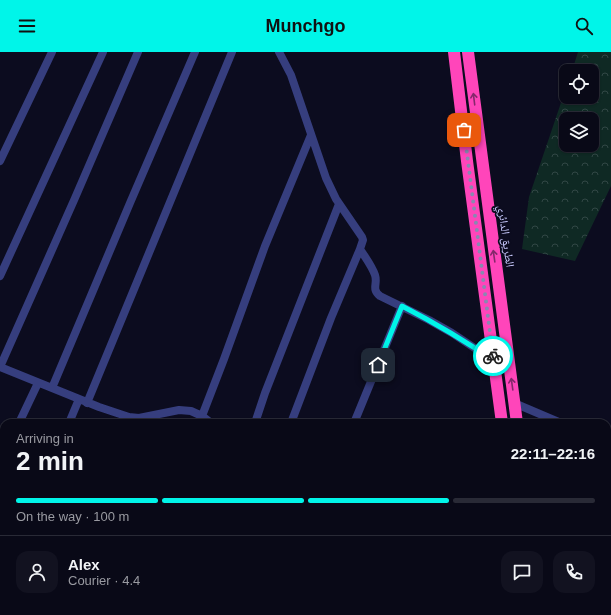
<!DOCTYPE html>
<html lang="en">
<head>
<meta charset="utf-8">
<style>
	body { margin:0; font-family:Helvetica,"Noto Naskh Arabic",sans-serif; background:#121220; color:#f1f3f6; height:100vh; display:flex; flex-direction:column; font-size:15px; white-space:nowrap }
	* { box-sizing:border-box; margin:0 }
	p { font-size:13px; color:#999aa1 }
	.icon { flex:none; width:22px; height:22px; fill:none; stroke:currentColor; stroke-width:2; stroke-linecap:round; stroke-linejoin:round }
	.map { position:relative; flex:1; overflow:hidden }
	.sheet { position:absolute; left:0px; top:367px; width:611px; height:196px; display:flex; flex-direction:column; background:#090917; border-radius:12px 12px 0 0; box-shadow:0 1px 3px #0004,0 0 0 1px #292a36 }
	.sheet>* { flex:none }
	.fabs { position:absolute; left:559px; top:12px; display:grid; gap:8px }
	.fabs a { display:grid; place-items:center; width:40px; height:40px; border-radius:8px; background:#090917; box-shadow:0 1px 3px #0004,0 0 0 1px #292a36; font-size:20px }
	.pin { position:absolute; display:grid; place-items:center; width:34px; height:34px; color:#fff; margin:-17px; border-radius:8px; box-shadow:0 2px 6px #0006 }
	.courier { position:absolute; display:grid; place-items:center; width:40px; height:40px; margin:-20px; border:3px solid #00f5e9; border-radius:50%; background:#fff; color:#222; box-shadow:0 1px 5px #0007 }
	.summary em { font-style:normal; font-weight:700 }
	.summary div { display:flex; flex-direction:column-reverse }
	.summary { display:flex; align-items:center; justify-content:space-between; height:68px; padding:0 16px }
	h1 { font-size:26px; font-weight:700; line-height:30px }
	.bar { display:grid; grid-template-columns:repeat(4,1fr); gap:6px 4px; align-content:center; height:48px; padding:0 16px }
	.bar i { height:5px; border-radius:3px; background:#292a36 }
	.bar .current { background:#00f5e9 }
	.bar p { grid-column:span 4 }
	.line { display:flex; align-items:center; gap:10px; padding:0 16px; border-top:1px solid #292a36 }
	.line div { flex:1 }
	.round { display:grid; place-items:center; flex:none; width:42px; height:42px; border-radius:12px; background:#121220 }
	header { display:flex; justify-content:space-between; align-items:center; height:52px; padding:0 16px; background:#00f5e9; color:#111; font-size:18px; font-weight:700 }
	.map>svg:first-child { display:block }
	.forest { fill:url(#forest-crowns); fill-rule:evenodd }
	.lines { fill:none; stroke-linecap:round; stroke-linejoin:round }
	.street { stroke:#363e7e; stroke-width:8 }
	.highway { stroke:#ff45ba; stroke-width:12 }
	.oneway { stroke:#86286c }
	.done { stroke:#8888b1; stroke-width:4; stroke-dasharray:0 7.2 }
	.route { stroke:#00f5e9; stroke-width:5 }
	.labels { text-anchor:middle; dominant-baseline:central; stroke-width:3.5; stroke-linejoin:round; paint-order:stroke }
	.street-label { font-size:12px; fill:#cacbff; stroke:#0c0c1f }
</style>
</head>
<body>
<header><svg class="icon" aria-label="menu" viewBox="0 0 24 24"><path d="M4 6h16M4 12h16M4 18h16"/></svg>Munchgo<svg class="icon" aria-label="search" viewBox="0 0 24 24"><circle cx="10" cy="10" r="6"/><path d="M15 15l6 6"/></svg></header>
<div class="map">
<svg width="611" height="563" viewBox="0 0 611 563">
	<defs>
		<pattern id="forest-crowns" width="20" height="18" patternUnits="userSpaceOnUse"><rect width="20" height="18" fill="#0f2924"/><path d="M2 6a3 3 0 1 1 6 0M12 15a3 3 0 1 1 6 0" fill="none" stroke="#314745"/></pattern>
	</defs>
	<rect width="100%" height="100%" fill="#0c0c1f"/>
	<!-- forest -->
	<path class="forest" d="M578,0H611V134L575,209L522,197L529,145L566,36V45H592V19H572ZM566,67H592V93H566Z"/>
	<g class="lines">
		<!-- street -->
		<path class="street" d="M279,0L291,23L326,126L336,147L362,185L363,188L360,197C365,205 372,214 375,223C378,232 371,237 380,244L429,268L452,281L494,309
			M0,109L52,0
			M0,224L103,0
			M0,315L75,146L138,0
			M0,315L99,355L129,365L139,366L179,358L191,359L202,364L211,371
			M52,336L130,151L195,0
			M87,351L232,0
			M514,351L561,371
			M202,364L224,307L265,194L311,83
			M19,371L38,331
			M69,371L79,347
			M255,371L265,341L339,152
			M291,371L331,266L360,197
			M354,371L402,254
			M607,392L611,393
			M0,413L4,405
			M0,541L4,544
			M33,559L41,563
			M16,563L17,559"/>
		<!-- highway -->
		<path class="highway" d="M454,0L467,109L502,371
			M468,0L517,371
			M0,467L4,470
			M165,559L172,563
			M598,559L601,563
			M461,563L465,559"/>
	</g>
	<!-- one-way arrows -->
	<defs><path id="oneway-shaft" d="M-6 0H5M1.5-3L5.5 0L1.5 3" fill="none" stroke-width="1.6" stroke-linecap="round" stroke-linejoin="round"/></defs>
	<g class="oneway">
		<use href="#oneway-shaft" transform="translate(474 47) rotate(-97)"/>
		<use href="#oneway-shaft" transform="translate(494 204) rotate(-98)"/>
		<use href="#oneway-shaft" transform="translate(512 332) rotate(-98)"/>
	</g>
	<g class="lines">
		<!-- done -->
		<path class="done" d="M464,78L493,304"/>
		<!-- route -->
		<path class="route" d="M378,313L402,254C435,271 464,288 494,309L493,304"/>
	</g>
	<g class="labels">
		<!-- street labels -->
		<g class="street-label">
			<text transform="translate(506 184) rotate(82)">الطريق الدائري</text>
		</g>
	</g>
</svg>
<div class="fabs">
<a><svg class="icon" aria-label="locate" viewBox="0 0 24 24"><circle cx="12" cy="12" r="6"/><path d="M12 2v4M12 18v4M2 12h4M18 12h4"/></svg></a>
<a><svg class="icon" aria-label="layers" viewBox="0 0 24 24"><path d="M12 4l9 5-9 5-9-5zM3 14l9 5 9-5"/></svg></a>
</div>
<div class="pin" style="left:464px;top:78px;background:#ea580c"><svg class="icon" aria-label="bag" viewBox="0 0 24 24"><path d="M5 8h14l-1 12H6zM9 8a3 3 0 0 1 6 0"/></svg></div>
<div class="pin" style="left:378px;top:313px;background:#1f2937"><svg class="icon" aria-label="home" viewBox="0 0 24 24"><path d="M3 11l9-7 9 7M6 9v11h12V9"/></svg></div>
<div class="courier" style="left:493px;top:304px"><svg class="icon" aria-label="bike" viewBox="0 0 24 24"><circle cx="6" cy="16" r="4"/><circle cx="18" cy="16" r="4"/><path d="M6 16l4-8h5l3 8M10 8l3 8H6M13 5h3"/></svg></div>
<section class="sheet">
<div class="summary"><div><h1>2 min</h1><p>Arriving in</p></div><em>22:11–22:16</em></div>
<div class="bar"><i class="current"></i><i class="current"></i><i class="current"></i><i></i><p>On the way · 100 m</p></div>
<div class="line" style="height:72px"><a class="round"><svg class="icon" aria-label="person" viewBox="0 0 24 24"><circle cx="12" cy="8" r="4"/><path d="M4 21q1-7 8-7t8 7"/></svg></a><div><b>Alex</b><p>Courier · 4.4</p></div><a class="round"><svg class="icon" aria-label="chat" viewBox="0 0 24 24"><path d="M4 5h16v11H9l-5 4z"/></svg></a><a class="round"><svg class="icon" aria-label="phone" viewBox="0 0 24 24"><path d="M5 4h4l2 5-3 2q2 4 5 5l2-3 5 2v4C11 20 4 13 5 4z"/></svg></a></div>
</section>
</div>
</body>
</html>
